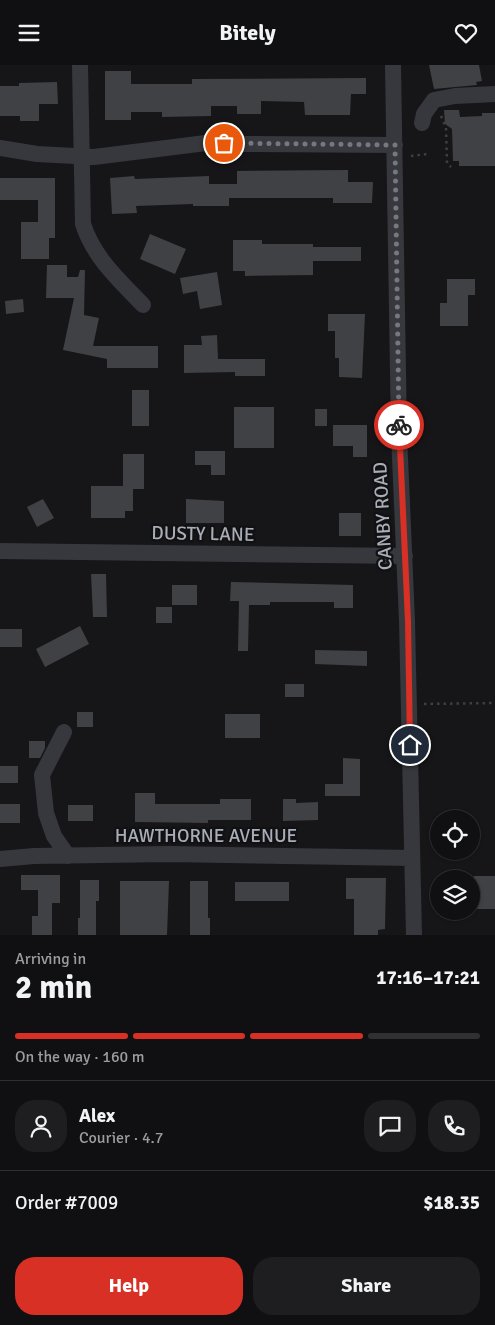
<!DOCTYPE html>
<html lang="en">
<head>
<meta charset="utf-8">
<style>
	body { margin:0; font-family:Signika,sans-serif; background:#1e1e20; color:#f1f3f6; height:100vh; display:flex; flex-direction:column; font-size:19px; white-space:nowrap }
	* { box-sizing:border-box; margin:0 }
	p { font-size:16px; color:#9c9d9f }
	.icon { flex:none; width:28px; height:28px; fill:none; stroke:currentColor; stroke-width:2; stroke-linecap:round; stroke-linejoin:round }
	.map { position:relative; height:870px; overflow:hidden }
	.panel { display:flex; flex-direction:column; background:#101012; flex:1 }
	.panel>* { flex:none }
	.fabs { position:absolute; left:430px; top:745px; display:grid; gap:10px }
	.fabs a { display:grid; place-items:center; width:50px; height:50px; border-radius:50%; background:#101012; box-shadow:0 1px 4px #0004,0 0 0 1px #303032; font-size:25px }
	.pin { position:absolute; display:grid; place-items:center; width:42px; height:42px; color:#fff; margin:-21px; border:2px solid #fff; border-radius:50%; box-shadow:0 1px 5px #0007 }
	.courier { position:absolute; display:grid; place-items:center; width:50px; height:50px; margin:-25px; border:4px solid #d93025; border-radius:50%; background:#fff; color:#222; box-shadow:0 1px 6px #0007 }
	.summary em { font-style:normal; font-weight:800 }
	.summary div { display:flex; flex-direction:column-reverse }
	.summary { display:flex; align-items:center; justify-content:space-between; height:85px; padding:0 15px }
	h1 { font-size:32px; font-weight:800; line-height:38px }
	.bar { display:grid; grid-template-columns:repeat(4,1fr); gap:8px 5px; align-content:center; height:60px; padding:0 15px }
	.bar i { height:6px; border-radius:4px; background:#303032 }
	.bar .active { background:#d93025 }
	.bar p { grid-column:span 4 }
	.line { display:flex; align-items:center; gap:12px; padding:0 15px; border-top:1px solid #303032 }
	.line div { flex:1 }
	.round { display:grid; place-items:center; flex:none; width:52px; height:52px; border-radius:20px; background:#1e1e20 }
	.action { display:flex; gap:10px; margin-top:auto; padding:10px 15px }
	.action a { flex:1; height:58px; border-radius:20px; background:#d93025; color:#fff; font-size:20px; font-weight:800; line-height:58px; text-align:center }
	.action a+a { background:#1e1e20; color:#f1f3f6 }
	header { display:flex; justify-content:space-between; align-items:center; height:65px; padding:0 15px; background:#101012; font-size:22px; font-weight:800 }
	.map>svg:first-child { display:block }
	.building { fill:#404145 }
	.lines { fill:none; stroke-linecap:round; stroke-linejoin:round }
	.path { stroke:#3d3f44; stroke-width:2.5; stroke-dasharray:2.5 4; stroke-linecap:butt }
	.minor { stroke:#37383d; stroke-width:16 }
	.done { stroke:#757880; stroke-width:5; stroke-dasharray:0 9 }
	.route { stroke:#d93025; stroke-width:6 }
	.labels { text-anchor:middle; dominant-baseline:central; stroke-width:4.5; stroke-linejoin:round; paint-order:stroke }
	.street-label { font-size:19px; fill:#a8adb8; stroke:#111113 }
</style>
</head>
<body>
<header><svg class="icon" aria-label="menu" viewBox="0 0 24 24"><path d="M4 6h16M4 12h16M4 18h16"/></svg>Bitely<svg class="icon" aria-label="heart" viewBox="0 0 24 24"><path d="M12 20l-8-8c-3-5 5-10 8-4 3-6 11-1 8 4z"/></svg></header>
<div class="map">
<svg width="495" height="870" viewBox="0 0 495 870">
	<rect width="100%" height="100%" fill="#161618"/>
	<!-- building -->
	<path class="building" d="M429,0H479L482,16L476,17L477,20L434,24Z
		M105,6H131V19H192V14L366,13V29H351L350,50H305L304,37L261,36V49H237V41H211V51L162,52V47H131V55H105Z
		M57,17L58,39H39V56H20V51H0V21H19V18Z
		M444,45H459L460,52L482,51V48H495V101H459V96H453L452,64L445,59Z
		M348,105V117H373L372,138H333V133H229V141H193V139L136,141L137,148L112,149L110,113L134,111L135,114L209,111V119H237V106Z
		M0,113H55V173H49V194H21V157H38V135H0Z
		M150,169L186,184L175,209L140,194Z
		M233,175H262V179H313V182H361V196H313V210L245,211V206H233Z
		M47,200H67V212H78L80,205H85L84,250L99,253L93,281H158V303H107V294L63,285L74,233H46Z
		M217,207L222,240L200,244L197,226L183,229L180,213Z
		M447,214H475V230H468V261H440V238H447Z
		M23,234L24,247L6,249L5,236Z
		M328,249H365L362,313L339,312V293H335V266H328Z
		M217,270L218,294H265V311H235V307L184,308V280H202L201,271Z
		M132,325H149V361H132Z
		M234,342H274V383H234Z
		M315,344H327V361H315Z
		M333,360H367V392H353V381H333Z
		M195,386H225V410H211V400H195Z
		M123,389H144V424H133V446H125V453H91V421H123Z
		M43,434L54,453L37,462L27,442Z
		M186,434L224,436V458H186Z
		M339,448H361V471H339Z
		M91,509H106L107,552H93Z
		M231,517L353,520V543H334V537H270V540H249L248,586H238L239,536H230Z
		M172,520H197V540H172Z
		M156,542H172V558H156Z
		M80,561L89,579L45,602L36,584Z
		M0,564H22V582H0Z
		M315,585L367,586V601L315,599Z
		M285,619H304V632H285Z
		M77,647H93V662H77Z
		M225,649H260V673H225Z
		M29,676H45V683L40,693H29Z
		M343,693L360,694V731H325V719H343Z
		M0,701H18V718H0Z
		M135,728H155V739H220V734H251V755H208V758L135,757Z
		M283,734H296V738L318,737V755L283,756Z
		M0,739H20V758H0Z
		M68,740H93V756H68Z
		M21,810H60V838H52V870H32V851H38V825H21Z
		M474,811H495V844H474Z
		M346,813H386L385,864L378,865V870H354V834H346Z
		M80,815H99V836H96V870H78V853H80Z
		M120,816H169L167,870H120Z
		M190,816H208V853H210V870H190Z
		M235,817H289V836H235Z"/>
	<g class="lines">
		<!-- path -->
		<path class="path" d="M441,51L446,63L447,98L451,102
			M411,91L427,89
			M424,639L495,638"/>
		<!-- minor -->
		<path class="minor" d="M80,0L83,159C94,193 119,215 143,240
			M393,0L399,369L407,556L414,870
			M422,58L424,49L434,35L455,31L495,29
			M0,83L37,89L94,92L206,78L242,79L395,80
			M0,486L405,491
			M64,667L42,710L46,748L54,771L68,791
			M0,794L34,791L169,789L412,793"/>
	</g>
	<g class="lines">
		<!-- done -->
		<path class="done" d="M224,78L395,80L399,360"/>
		<!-- route -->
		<path class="route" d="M399,360L408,556L410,680"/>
	</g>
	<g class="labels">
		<!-- street labels -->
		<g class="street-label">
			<text transform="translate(383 451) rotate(-93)">CANBY ROAD</text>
			<text transform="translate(203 469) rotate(1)">DUSTY LANE</text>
			<text x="206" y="771">HAWTHORNE AVENUE</text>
		</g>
	</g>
</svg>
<div class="fabs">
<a><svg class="icon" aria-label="locate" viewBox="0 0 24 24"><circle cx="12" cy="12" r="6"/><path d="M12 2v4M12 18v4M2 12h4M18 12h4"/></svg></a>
<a><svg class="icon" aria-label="layers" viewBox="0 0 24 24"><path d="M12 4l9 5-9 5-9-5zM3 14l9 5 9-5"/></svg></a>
</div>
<div class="pin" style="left:224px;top:78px;background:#ea580c"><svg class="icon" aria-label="bag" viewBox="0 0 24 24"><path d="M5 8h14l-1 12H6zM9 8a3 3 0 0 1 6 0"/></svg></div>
<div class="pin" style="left:410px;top:680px;background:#1f2937"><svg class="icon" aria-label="home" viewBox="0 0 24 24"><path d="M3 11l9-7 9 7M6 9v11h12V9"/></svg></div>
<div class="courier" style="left:399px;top:360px"><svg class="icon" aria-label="bike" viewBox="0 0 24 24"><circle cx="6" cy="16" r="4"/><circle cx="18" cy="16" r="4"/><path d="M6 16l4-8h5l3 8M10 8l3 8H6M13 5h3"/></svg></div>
</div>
<section class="panel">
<div class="summary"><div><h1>2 min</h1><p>Arriving in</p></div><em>17:16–17:21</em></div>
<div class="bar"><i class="active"></i><i class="active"></i><i class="active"></i><i></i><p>On the way · 160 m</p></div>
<div class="line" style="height:90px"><a class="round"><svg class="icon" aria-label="person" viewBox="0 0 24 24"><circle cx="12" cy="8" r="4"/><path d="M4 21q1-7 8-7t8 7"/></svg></a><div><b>Alex</b><p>Courier · 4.7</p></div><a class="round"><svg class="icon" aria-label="chat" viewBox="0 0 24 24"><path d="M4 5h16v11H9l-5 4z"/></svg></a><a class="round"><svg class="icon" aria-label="phone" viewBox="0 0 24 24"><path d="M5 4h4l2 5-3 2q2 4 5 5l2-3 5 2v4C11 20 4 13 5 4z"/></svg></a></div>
<div class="line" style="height:65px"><div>Order #7009</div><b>$18.35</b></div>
<div class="action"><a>Help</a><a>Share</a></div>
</section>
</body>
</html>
